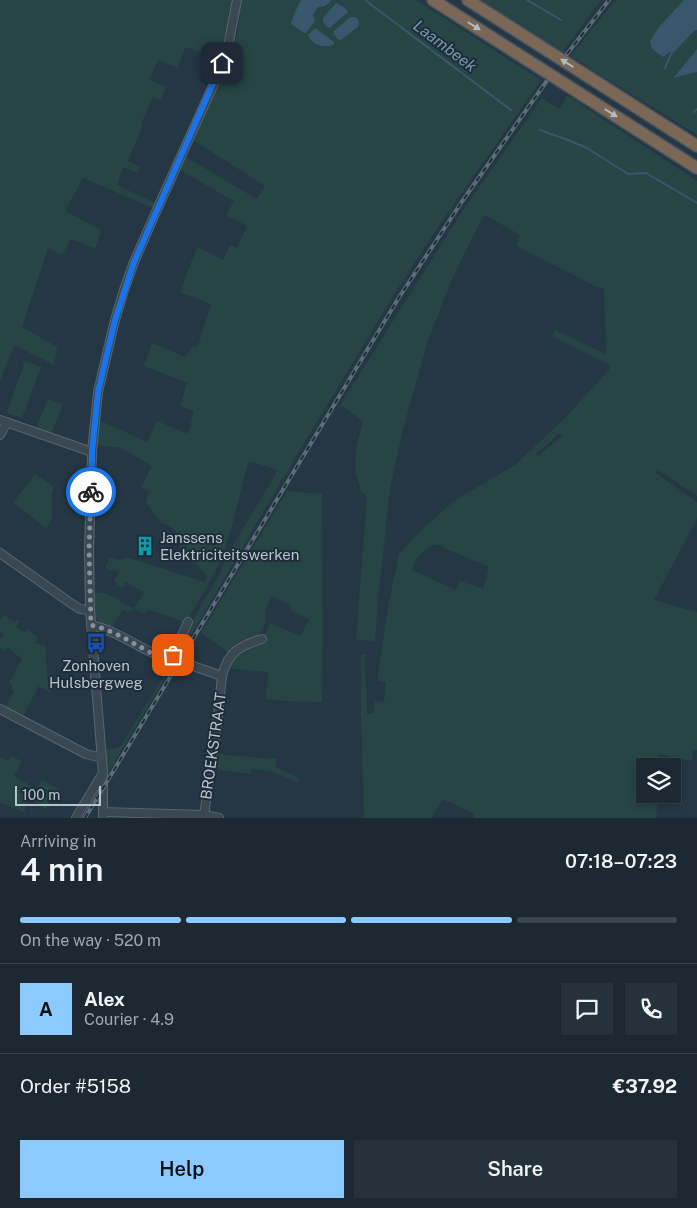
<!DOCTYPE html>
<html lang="en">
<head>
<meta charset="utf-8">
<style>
	body { margin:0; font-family:"Public Sans",sans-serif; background:#25313b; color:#f1f3f6; height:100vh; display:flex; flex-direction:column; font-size:19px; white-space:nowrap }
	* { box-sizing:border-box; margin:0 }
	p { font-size:16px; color:#a0a6ac }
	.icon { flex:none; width:28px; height:28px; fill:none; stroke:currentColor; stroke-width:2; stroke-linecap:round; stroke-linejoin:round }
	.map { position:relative; height:818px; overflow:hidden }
	.panel { display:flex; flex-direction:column; background:#1c2933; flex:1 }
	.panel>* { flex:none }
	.controls { position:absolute; left:636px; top:758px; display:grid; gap:10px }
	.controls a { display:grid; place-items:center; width:45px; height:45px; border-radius:0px; background:#1c2933; box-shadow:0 2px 8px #0003,0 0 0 1px #3a454e; font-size:25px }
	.scale { position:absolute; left:15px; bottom:12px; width:86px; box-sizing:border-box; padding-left:5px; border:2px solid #b7c3cd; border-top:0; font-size:14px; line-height:18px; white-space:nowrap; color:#b7c3cd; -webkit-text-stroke:4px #1e2d39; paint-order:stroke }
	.pin { position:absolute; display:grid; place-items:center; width:42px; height:42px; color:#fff; margin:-21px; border-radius:10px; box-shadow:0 2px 8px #0006 }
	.courier { position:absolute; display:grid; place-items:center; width:50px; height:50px; margin:-25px; border:4px solid #1a73e8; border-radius:50%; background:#fff; color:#222; box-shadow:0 1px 6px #0007 }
	.overview em { font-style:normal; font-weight:600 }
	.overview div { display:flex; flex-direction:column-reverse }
	.overview { display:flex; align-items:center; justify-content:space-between; height:85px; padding:0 20px }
	h1 { font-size:32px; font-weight:600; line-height:38px }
	.bar { display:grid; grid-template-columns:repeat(4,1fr); gap:8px 5px; align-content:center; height:60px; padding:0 20px }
	.bar i { height:6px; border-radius:4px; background:#3a454e }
	.bar .active { background:#8bc9fe }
	.bar p { grid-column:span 4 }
	.line { display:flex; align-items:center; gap:12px; padding:0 20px; border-top:1px solid #3a454e }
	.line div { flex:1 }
	.round { display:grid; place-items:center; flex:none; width:52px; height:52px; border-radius:0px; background:#25313b }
	.primary-button { display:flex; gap:10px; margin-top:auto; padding:10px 20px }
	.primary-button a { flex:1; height:58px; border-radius:0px; background:#8bc9fe; color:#111; font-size:20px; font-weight:600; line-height:58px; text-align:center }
	.primary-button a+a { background:#25313b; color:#f1f3f6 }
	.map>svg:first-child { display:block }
	.green { fill:#274544; fill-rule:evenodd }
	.water { fill:#38566c }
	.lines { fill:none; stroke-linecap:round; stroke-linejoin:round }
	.stream { stroke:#38566c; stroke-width:2 }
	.minor-casing { stroke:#586671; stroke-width:10 }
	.highway-casing { stroke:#44535e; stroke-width:14 }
	.minor { stroke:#3a4853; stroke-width:8 }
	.highway { stroke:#7a6756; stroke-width:11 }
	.rail-casing { stroke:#5c6d7a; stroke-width:4 }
	.rail { stroke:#1e2d39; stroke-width:2; stroke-dasharray:5.5; stroke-linecap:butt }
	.oneway { fill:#b1bac1 }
	.done { stroke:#84929d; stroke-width:5; stroke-dasharray:0 9 }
	.route { stroke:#1a73e8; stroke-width:6 }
	.labels { text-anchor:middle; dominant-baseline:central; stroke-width:4; stroke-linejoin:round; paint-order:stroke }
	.poi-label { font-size:15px; fill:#b7c3cd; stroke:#1e2d39; text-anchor:start }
	.street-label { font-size:15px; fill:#b7c3cd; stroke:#1e2d39 }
	.water-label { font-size:16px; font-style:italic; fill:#7598b2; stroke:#1e2d39 }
</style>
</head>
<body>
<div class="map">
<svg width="697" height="818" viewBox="0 0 697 818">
	<rect width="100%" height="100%" fill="#253744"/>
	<!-- green -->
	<path class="green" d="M0,0H233L226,35L218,58L185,47L178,68L158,60L149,80L167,87L160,100L153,97L140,126L142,127L128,161L140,167L138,173L123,167L117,185L155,203L153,208L83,178L65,211L101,230L95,249L71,239L62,255L48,248L22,327L57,347L54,365L14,345L0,381Z
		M241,0H301L294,14L313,15L318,7L327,6L331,0H416L541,80L440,224L393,296L289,468L194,630L106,776L105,750L120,747L175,658L188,628L219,575L228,554L278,470L249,461C239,493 234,527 221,558C212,581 198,602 186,623L148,609L145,614L134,609C129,614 127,610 122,611L112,628L98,620L95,616L94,592L108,594L134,609L144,592L126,582L122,588L114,582L119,572L114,569L111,571L106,568V565L110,558L119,560L126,557L205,582L207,576L178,545L179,535L169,525L161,523L146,503L149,491L141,487L152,466L122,448L97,445L99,420L147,442L157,421L188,434L194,411L180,406L187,383L144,366L152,343L185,357L192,347L198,346L211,304L180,292L197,247L223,260L230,245L237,248L247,226L226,215L234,201L180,170L186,157L257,199L265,186L193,140L220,81L235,40L237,35ZM336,3L341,5L346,10L330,27H327L324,25L325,15L329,12Z
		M480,0H601L562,53Z
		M616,0H697V49L673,77L697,72V135L570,56Z
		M567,95L697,181V496L658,470L656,473L697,502V519L654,600L697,612V750L693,749L692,761L659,754V766H645V794H658L656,818H474L475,814L443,799L431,818H418L416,817L415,818H364L361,713V654L366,655L365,660L367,714H373L375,701L384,702L386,682L377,681L388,607L399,554L419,532L448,506L460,497L515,465L563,420L609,370L610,365L552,336L555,330L606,354L604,288L597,287L516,246L520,235L485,215L476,230L450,284L427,343L402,433L390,489L378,600L375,641L356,639L367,496L361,491L355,470L356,448L363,421L340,405L463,210L542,98L560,109ZM559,433L562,436L538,456L536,453L546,446ZM433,545H442V547L489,567L483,589L460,581L456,590L412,570C415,558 422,551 433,545Z
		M25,361L41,367L22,418L7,413Z
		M48,399L63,404L51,435L36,429Z
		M34,473L54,487L52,494V519L46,528L13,503C20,492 30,484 34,473Z
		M287,491L322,494L323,634L322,702L283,701L266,699L268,672L225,668L229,655L224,649L201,633ZM272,596L292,606L290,610L309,619L301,636L270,623L264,635L267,640L266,642L254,644L259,635L266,621L265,611Z
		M4,615L14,622L17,620L20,621L16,627L25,633L28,630L37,636L36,644L45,645L47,676L51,693L39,686L22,718L4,709L14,692L12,689V685L9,683L22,659L7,647L4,651L0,648V640L4,634L0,631V620Z
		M215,754L276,759V767L299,778L298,783L270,771L252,769L251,774L213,769Z
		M11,756L22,761L14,776L36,789L42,779L58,789L46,809L29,798L24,812L0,803V757L8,761Z"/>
	<!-- water -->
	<path class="water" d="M301,0H331C327,6 325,7 318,7L313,15L315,21L306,33H304L291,24L294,14Z
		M684,0H697V30L694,31L674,52H670L663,57L652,49L650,41L659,27Z
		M336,3C341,5 345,7 348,12L330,28C326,27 322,24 323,18Z
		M350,17H356L359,21L358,27L341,40L337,39L333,32Z
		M315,28L334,42V45C323,48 313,46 308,35Z
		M697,49V72L673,78Z"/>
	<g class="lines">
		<!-- stream -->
		<path class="stream" d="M365,0L511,110
			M527,0L561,20
			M665,68L672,52
			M694,112L697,109
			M540,130L568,140L587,148L628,174L646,173L697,203"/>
		<defs>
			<path id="minor" d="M0,420L92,452
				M0,435L7,422
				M0,553L72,604L80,609L90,610
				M91,625C118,631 140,649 166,659H170L173,655L188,622
				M184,663L222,676
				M0,709L86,754L102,758
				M103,812L204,815L219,818
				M204,815L216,735L222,676C228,652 239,646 262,639
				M76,818L103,773
				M103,818V773L90,610L89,551L92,452L98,392L115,320L124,290L134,262L159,205L216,79L228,47L237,0"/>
			<path id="highway" d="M433,0L697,168
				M468,0L697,146"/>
		</defs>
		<!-- minor casing -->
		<use href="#minor" class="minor-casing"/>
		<!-- highway casing -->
		<use href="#highway" class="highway-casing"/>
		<!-- minor -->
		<use href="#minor" class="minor"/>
		<!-- highway -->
		<use href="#highway" class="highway"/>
		<defs>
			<path id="rail" d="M567,54L609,0
				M85,818L398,299L461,203L546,82"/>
		</defs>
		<!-- rail casing -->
		<use href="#rail" class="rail-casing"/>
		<!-- rail -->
		<use href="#rail" class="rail"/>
	</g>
	<!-- one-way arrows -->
	<defs><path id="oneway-solid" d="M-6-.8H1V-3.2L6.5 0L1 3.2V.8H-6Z" transform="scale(1.25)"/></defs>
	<g class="oneway">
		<use href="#oneway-solid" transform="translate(474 26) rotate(32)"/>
		<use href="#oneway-solid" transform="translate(567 63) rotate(-148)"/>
		<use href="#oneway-solid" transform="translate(611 113) rotate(32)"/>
	</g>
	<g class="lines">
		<!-- done -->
		<path class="done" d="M91,492L89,550L91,625C118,631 140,649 166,660L170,659L173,655"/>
		<!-- route -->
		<path class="route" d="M91,492L92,452L98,392L115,320L134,262L222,63"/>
	</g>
	<!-- icons -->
	<defs>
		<symbol id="building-bare" viewBox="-9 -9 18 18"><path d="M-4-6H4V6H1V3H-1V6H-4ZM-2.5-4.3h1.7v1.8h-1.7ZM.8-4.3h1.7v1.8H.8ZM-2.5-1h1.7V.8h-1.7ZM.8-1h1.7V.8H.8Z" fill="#0f9aa8" stroke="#1e2d39" stroke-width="2.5" paint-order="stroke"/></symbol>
		<symbol id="bus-bare" viewBox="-9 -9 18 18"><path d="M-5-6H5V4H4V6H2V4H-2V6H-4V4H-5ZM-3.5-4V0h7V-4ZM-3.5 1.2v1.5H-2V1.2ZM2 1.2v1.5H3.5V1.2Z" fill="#1a4fb4" stroke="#1e2d39" stroke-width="2.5" paint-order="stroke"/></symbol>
	</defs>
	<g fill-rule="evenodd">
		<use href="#building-bare" x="131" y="532" width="28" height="28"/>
		<use href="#bus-bare" x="82" y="629" width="28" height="28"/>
	</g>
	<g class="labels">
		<!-- poi labels -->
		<g class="poi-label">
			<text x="160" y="537">Janssens<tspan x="160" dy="17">Elektriciteitswerken</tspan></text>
			<text x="96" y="665" text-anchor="middle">Zonhoven<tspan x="96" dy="17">Hulsbergweg</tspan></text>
		</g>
		<!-- street labels -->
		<g class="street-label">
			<text transform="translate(213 746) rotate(-82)">BROEKSTRAAT</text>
		</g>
		<!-- water labels -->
		<g class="water-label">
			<text transform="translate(445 46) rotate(37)">Laambeek</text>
		</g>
	</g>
</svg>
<div class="controls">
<a><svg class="icon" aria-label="layers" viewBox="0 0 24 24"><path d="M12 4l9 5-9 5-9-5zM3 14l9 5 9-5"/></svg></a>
</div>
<div class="scale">100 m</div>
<div class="pin" style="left:173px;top:655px;background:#ea580c"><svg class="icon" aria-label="bag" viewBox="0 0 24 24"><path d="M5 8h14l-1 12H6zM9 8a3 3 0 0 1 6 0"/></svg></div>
<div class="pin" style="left:222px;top:63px;background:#1f2937"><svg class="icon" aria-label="home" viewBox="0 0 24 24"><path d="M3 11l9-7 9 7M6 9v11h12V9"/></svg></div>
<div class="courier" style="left:91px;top:492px"><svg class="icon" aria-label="bike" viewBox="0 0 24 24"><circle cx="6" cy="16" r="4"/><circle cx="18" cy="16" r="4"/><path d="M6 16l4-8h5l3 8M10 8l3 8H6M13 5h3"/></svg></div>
</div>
<section class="panel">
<div class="overview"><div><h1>4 min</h1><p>Arriving in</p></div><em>07:18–07:23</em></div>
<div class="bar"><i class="active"></i><i class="active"></i><i class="active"></i><i></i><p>On the way · 520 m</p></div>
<div class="line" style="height:90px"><b class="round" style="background:#8bc9fe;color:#111">A</b><div><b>Alex</b><p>Courier · 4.9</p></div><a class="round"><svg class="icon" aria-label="chat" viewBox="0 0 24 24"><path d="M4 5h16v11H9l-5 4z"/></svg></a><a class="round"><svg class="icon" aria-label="phone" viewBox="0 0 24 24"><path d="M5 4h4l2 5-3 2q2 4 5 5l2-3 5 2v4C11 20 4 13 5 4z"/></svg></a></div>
<div class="line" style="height:65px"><div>Order #5158</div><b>€37.92</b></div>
<div class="primary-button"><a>Help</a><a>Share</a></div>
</section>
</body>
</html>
